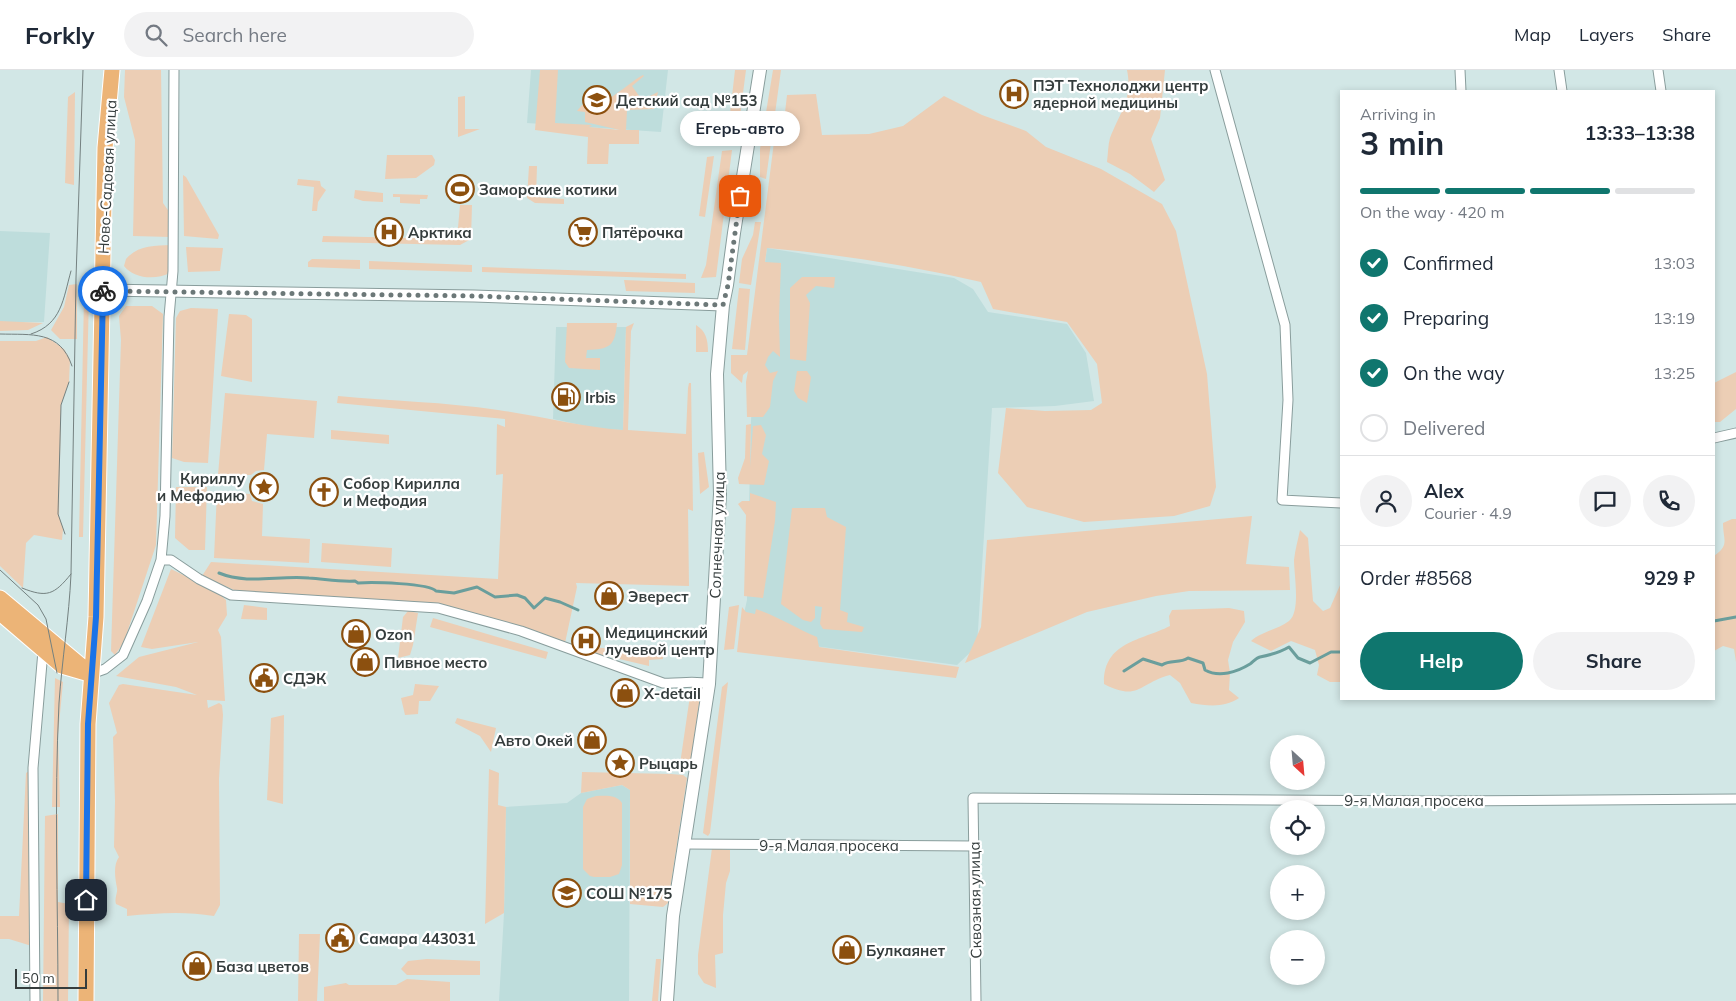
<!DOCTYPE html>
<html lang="en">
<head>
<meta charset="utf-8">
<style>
	body { margin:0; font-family:Mulish,sans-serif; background:#f2f2f3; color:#1f2937; height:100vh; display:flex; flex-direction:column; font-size:19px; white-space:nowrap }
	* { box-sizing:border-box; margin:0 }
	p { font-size:16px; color:#747a83 }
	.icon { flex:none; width:28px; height:28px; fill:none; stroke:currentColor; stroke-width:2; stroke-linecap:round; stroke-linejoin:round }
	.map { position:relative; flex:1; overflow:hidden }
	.drawer { position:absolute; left:1340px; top:20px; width:375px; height:610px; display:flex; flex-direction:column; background:#fff; border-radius:0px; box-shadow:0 2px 8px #0003 }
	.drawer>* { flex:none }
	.needle { width:32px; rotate:154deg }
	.controls { position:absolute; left:1270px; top:665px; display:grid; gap:10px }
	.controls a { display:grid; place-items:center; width:55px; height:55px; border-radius:50%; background:#fff; box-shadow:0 2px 8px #0003; font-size:25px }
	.scale { position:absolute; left:15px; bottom:12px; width:72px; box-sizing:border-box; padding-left:5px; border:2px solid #353d3d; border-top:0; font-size:14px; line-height:18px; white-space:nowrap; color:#353d3d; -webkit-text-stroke:4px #fff; paint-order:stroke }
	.pin { position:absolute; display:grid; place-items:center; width:42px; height:42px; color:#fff; margin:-21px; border-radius:10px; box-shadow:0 2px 8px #0006 }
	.courier { position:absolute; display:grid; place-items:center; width:50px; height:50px; margin:-25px; border:4px solid #1a73e8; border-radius:50%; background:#fff; color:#222; box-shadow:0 1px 6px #0007 }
	.bubble { position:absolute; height:35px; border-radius:18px; background:#fff; box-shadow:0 2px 8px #0003; font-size:16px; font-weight:700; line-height:35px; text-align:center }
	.head em { font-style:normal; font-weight:700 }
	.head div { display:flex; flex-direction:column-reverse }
	.head { display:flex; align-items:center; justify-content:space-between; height:85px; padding:0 20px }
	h1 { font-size:32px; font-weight:700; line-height:38px }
	.bar { display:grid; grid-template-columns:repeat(4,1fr); gap:8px 5px; align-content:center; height:60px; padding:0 20px }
	.bar i { height:6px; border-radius:4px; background:#e0e1e3 }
	.bar .active { background:#0f766e }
	.bar p { grid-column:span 4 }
	.line { display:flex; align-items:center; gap:12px; padding:0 20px; border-top:1px solid #e0e1e3 }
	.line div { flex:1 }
	.round { display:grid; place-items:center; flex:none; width:52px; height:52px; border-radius:26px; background:#f2f2f3 }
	ol { padding:0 20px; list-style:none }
	li { display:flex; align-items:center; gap:15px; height:55px }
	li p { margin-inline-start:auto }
	li .icon { padding:5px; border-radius:50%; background:#0f766e; color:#fff; stroke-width:4 }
	li:last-child { color:#747a83 }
	li i { width:28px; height:28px; border:2px solid #e0e1e3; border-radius:50% }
	.action { display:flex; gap:10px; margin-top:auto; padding:10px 20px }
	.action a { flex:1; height:58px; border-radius:30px; background:#0f766e; color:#fff; font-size:20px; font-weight:700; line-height:58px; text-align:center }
	.action a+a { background:#f2f2f3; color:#1f2937 }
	header { display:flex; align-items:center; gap:30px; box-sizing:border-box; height:70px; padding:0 25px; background:#fff; border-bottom:1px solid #e0e1e3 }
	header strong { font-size:24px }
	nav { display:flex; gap:28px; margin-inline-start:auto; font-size:18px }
	.search { width:350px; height:45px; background:#f2f2f3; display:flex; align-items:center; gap:12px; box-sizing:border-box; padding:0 18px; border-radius:28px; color:#747a83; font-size:19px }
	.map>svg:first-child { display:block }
	.built { fill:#bedddc }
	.green { fill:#ecceb5 }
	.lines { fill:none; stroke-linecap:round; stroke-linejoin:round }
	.stream { stroke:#6a9e9c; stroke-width:3 }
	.minor-casing { stroke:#899d9c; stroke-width:11 }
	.tertiary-casing { stroke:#899d9c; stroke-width:13 }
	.secondary-casing { stroke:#899d9c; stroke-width:14 }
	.primary-casing { stroke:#fff; stroke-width:17 }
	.minor { stroke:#fff; stroke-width:9 }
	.tertiary { stroke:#fff; stroke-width:11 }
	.secondary { stroke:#fff; stroke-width:12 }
	.primary { stroke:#ecb477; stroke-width:15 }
	.tram { stroke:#748180; stroke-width:1 }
	.done { stroke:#6c7878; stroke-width:5; stroke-dasharray:0 9 }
	.route { stroke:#1a73e8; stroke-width:6 }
	.labels { text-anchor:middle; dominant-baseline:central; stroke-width:4.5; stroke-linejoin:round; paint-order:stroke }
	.poi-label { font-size:15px; font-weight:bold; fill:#353d3d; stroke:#fff; text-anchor:start }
	.street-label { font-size:15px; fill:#353d3d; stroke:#fff }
</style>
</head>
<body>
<header>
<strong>Forkly</strong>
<div class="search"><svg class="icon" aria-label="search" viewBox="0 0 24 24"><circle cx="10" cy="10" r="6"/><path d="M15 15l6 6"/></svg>Search here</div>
<nav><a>Map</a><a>Layers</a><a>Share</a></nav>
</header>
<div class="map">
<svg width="1736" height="931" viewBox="0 0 1736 931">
	<rect width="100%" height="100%" fill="#d2e7e6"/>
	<!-- built -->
	<path class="built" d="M531,0H668L661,62L527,53Z
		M0,161L50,163L44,252H0Z
		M767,178L954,208L973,219L988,242L1067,254L1086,283L1094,331L1055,336L992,338L977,576L957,595L739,566L747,530L751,351L755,268Z
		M556,257H626L623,360L599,359L553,349Z
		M622,715L630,720L629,931H499L504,843L506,737L567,733L581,723Z"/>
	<!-- green -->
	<path class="green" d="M125,0H161L163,133L170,143V167L133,166L135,70L124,27Z
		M540,0H558L555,53L592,55L589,57L620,60L585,52V42L577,41L582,35C608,37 623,16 643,5L644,6L632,16L642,30L658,22L654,39L627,40L626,60H639V74H609L608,94H587L588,67L535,60Z
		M735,0H746L737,69L727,70Z
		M773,0H781L766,109L760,107V79Z
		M1127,0H1165L1160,48L1151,69L1165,110L1154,122L1130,104L1107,92C1108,84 1108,75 1110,68C1120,42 1133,29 1127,0Z
		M75,22L74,115L65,113L68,27Z
		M816,24L822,65L869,64L903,56L944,26L982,45L1026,61L1046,77L1101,99L1162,134L1176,161L1207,304L1216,417L1210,436L1174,446L1084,452L1027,437L998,403L1006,338L1045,341L1091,340L1102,333L1097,294L1067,252L993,239L981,212C911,196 840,184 767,178L765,192L781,193L779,248L780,287L773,281L768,287L765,295L770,303L778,301L773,311L770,337L763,347H747L746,312L748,301L743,305L742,313L731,303V285H747L775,64L783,60L787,25Z
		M465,26V59H480L458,67V27Z
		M732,80L716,207L701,208L706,195L722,81Z
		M387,85H432L435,90L434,95L416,108L385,109Z
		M714,86L705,147L699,146L707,87Z
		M529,96H537L536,127L564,129V134L535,133L527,128Z
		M183,105L186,107L219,165L218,169L184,166Z
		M298,109L320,111L321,116L326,120L318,132L317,141H312L314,117L297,115Z
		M355,120L383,123V132L363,131L354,128Z
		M393,124L428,125L427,129H420V134L400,133V127H393Z
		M460,135H472L471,169L460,175L322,172L323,166L457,169Z
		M755,152H761L751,215L739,213L742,189L753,165Z
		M171,175L170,203C156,210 134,209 124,196L126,189C138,175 154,176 171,175Z
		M186,177L223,178L220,201L188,202Z
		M312,189L360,190V199L308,197V192Z
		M369,191L472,195V202L369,199Z
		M482,197L686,204V209L482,202Z
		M802,207H835L834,218L816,216L806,225L810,233L806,291L790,289V218Z
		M624,210L695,213V223L626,221Z
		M77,214V269H60L51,260L64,237L69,215Z
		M739,218L750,219L745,280L732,279Z
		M83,220L89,226L83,467H79L84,227Z
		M126,236H152L163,244L156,475L124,572L115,585L111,581L121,270L119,246Z
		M191,238L218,239L208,393L184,392L172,388L176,248L180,241Z
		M229,244L246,245L252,249V312L221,306Z
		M0,251L43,253L28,260L0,261Z
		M567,253H617C615,277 609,279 587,280L586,288H600V300L569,298L565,292Z
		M634,253L631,261L628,360L686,364L688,318L689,313H691L693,441L688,439L689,516L576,513L577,517L565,573L439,537L241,523L202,506L211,492L498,509L503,404L496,405L497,354L505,357V349L337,333L338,326C391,331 445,332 498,340C540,346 581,357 623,360L626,257Z
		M696,255C706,261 708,270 708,282H696Z
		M47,267L64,279L70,289L69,312L61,335L59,446L63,459L62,470L34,465L26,473L23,518L0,496V271H36Z
		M797,301H807L811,307L807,333L798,328L794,321Z
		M1736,302V339L1720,352H1714V313Z
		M225,323L317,331L314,368L267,364L264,400L256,401L251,405H218Z
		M751,354L750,397L753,356L761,355L766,365L762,384L769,391L764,415L739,414L738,408L745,388L746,355Z
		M331,360L389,365V374L331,369Z
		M704,382L709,417L700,424L698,383Z
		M176,417H207L205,480H189L175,468Z
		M217,422L250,424L252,431L263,434L262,466L310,469L309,493L214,488Z
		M750,423L776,432L775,451L763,528L744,526L746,445L738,434L742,431H750Z
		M792,438H825L827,447L846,457L840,540L848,543L847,552L864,557L862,562L823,559L820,554L822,537L815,536V548L811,552L803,550L781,534Z
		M1252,446L1246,494L1289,497L1290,520L1189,521L1156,526L1087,542L965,593L981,557L987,470Z
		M1732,449H1736V592L1734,579L1723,576L1714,581V486C1730,475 1723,470 1723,453Z
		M1300,460L1308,468L1313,531L1323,541L1330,538L1341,513V612H1330L1317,605L1319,595L1315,580L1291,571L1271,581L1251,571C1262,561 1277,560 1289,551C1301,541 1294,505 1294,490C1295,480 1298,470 1300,460Z
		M322,473L392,478L391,497L321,492Z
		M171,499L216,521L226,530L227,545L218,560L221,567L225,631L207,630L208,638L219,633L222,635L223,645L219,709L220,835L214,846C185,841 157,843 127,846V839L116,834C114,828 118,823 117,818C115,808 113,795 119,787L114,777L115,731L113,667L117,663L109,633L119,615L123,614L197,625L176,617L116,606L139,587L198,572L152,579L141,577Z
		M244,535L267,538V550L241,549Z
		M739,535L734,579L724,580L729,537Z
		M742,537L746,542L755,544L756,539C777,546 796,558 817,567L819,577L959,597L956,608L737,582Z
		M1229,538L1244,541L1245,552L1233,572L1228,590L1230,603L1229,620L1239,628C1224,638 1208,636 1191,633L1180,613L1170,605C1139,613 1139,632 1104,614C1103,572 1140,571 1170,556L1169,546L1172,540Z
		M408,541L418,543L413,575L410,585L398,588L403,547Z
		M433,548L548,582L546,589L430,557Z
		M582,576L663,584V589L649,590V596L581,580Z
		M55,608L63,612L58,665L60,737H52Z
		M692,612H702L691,691L680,694Z
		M728,612L710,763L708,766L703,763L722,617Z
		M415,614L439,616L430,631H419L418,644L405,645L401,628L413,625Z
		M284,645L283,734L267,730L271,648Z
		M457,648L496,658L491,682L480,666L455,653Z
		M33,698L35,877L9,869H0V846H19L26,703Z
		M489,699L499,703L498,735L506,737L504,843L485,854Z
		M582,702L671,704L683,705L687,708L668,833L663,837L630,834V720L622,715L581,723Z
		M596,726C605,726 616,724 622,733V795L619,804L610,807H594L590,806L583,799V737L587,729Z
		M58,744V832L69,834L68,931H43L45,746Z
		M712,778L730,780V801L726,813L723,845V883L715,885L716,918L704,913L698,904V885Z
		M299,864H320L317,931H298Z
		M427,889L480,891V905H407L401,899L408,891Z
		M656,889H661L658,931H652Z
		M407,909L450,912V931H324V917L346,913L349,915H396Z"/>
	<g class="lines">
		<!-- stream -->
		<path class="stream" d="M219,503C248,515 279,505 309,508C325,509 339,512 355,511L358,513C371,512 429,513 436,521L454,523L477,517L495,527L517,525L525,528L534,538L545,528L560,532L578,540
			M1714,551L1736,547
			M1124,601L1143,589L1162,595C1171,589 1179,594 1188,588L1203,593L1205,600C1219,608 1237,602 1250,594C1253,592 1256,588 1260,587C1270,585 1279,583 1289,577L1298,588L1310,593L1331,582H1341"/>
		<defs>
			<path id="minor" d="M1215,0L1285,255L1288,330L1282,430L1341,433
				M1460,0L1461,21
				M1559,0L1562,21
				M1658,0L1661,21
				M1714,368L1736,363
				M161,490H171L199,509L231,525L438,538L521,561L663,613C679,614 694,610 709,614
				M91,604L105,599L123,585L147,531L161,490L165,446L169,247L173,201L174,0
				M684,774L974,776
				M35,931L33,698L43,581
				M976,931L973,728L1437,731L1736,729"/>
			<path id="tertiary" d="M103,220L474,226L723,235"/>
			<path id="secondary" d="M667,931L673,846L709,614L720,424L717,304L723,235L727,215L734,163L760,0"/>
			<path id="primary" d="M0,528L91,604
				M0,543L62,596L86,603
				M86,931L88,654L96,547L105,78L112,0"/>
		</defs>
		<!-- minor casing -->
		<use href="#minor" class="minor-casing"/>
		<!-- tertiary casing -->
		<use href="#tertiary" class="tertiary-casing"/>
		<!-- secondary casing -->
		<use href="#secondary" class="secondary-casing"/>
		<!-- primary casing -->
		<use href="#primary" class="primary-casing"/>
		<!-- minor -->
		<use href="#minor" class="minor"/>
		<!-- tertiary -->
		<use href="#tertiary" class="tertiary"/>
		<!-- secondary -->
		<use href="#secondary" class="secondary"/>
		<!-- primary -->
		<use href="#primary" class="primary"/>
		<!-- tram -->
		<path class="tram" d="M0,264C32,265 60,260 72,296
			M31,264C62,254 63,229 71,201
			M65,464L58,444L61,335L69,312
			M0,500L38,535L46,549L57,603
			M22,518C47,528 54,525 71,504
			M58,931C58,832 54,732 59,633C62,590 69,548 71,504L76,208L83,0"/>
	</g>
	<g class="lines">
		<!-- done -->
		<path class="done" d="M103,221L474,226L723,235L728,215L740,126"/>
		<!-- route -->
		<path class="route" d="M86,830L88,654L96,547L103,221"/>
	</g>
	<!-- icons -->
	<defs>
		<symbol id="hospital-ring" viewBox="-11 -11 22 22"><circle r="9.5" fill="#fff" stroke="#8c500f" stroke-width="1.5"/><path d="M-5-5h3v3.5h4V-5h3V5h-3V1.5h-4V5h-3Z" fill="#8c500f"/></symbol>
		<symbol id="school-ring" viewBox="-11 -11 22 22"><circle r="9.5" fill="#fff" stroke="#8c500f" stroke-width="1.5"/><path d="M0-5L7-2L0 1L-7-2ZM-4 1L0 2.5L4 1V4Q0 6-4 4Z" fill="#8c500f"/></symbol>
		<symbol id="stadium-ring" viewBox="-11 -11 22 22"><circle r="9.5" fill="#fff" stroke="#8c500f" stroke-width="1.5"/><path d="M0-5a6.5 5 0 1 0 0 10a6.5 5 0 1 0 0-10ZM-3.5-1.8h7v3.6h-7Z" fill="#8c500f"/></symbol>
		<symbol id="supermarket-ring" viewBox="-11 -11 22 22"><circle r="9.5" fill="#fff" stroke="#8c500f" stroke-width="1.5"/><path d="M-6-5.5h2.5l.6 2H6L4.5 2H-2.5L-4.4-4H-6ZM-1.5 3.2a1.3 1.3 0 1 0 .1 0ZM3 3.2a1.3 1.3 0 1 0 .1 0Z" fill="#8c500f"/></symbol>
		<symbol id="fuel-ring" viewBox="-11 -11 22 22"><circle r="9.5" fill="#fff" stroke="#8c500f" stroke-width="1.5"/><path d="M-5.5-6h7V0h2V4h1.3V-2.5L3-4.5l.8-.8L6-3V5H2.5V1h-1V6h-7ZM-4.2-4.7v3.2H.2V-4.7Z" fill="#8c500f"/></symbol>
		<symbol id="sight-ring" viewBox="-11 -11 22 22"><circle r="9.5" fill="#fff" stroke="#8c500f" stroke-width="1.5"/><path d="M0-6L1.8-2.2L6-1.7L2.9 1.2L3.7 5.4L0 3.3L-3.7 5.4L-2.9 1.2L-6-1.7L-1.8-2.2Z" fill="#8c500f"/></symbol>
		<symbol id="church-ring" viewBox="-11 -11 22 22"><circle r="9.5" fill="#fff" stroke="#8c500f" stroke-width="1.5"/><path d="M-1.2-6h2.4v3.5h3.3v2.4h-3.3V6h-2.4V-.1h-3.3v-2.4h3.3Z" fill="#8c500f"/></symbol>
		<symbol id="shop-ring" viewBox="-11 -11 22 22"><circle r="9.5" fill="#fff" stroke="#8c500f" stroke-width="1.5"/><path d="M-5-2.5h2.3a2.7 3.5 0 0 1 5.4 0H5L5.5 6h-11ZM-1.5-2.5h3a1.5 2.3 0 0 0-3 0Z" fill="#8c500f"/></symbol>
		<symbol id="civic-ring" viewBox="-11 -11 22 22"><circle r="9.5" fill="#fff" stroke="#8c500f" stroke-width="1.5"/><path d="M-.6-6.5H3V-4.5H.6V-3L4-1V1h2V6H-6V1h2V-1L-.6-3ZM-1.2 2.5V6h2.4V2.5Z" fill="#8c500f"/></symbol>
	</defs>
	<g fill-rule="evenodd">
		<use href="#hospital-ring" x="998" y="8" width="32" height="32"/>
		<use href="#school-ring" x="581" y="14" width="32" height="32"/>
		<use href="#stadium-ring" x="444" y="103" width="32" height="32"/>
		<use href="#hospital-ring" x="373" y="146" width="32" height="32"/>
		<use href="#supermarket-ring" x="567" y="146" width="32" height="32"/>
		<use href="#fuel-ring" x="550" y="311" width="32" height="32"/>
		<use href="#sight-ring" x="248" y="401" width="32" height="32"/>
		<use href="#church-ring" x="308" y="406" width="32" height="32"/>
		<use href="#shop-ring" x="593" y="510" width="32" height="32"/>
		<use href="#shop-ring" x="340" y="548" width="32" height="32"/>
		<use href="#hospital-ring" x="570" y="555" width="32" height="32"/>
		<use href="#shop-ring" x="349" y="576" width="32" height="32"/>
		<use href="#civic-ring" x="248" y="592" width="32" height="32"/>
		<use href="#shop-ring" x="609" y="607" width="32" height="32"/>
		<use href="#shop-ring" x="576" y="654" width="32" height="32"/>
		<use href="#sight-ring" x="604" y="677" width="32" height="32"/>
		<use href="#school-ring" x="551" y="807" width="32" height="32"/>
		<use href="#civic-ring" x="324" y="852" width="32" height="32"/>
		<use href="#shop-ring" x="831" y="864" width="32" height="32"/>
		<use href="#shop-ring" x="181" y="880" width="32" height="32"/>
	</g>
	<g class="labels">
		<!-- poi labels -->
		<g class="poi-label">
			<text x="1033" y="15">ПЭТ Технолоджи центр<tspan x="1033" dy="17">ядерной медицины</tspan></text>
			<text x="616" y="30">Детский сад №153</text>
			<text x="479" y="119">Заморские котики</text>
			<text x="408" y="162">Арктика</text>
			<text x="602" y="162">Пятёрочка</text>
			<text x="585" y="327">Irbis</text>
			<text x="245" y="408" text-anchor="end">Кириллу<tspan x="245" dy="17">и Мефодию</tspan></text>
			<text x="343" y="413">Собор Кирилла<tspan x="343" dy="17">и Мефодия</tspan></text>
			<text x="628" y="526">Эверест</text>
			<text x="605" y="562">Медицинский<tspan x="605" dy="17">лучевой центр</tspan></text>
			<text x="375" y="564">Ozon</text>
			<text x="384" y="592">Пивное место</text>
			<text x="283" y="608">СДЭК</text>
			<text x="644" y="623">X-detail</text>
			<text x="573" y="670" text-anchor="end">Авто Окей</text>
			<text x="639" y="693">Рыцарь</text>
			<text x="586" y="823">СОШ №175</text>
			<text x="359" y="868">Самара 443031</text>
			<text x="866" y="880">Булкаянет</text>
			<text x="216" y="896">База цветов</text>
		</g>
		<!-- street labels -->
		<g class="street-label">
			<text transform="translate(107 107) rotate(-87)">Ново-Садовая улица</text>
			<text transform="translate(717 465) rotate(-88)">Солнечная улица</text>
			<text x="1414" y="730">9-я Малая просека</text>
			<text x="829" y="775">9-я Малая просека</text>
			<text transform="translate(975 830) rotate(-91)">Сквозная улица</text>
		</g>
	</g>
</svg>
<div class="controls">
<a><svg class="needle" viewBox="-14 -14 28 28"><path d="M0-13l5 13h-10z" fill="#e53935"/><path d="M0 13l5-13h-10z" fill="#747a83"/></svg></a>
<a><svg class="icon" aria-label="locate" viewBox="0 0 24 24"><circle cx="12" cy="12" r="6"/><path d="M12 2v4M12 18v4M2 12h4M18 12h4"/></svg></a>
<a>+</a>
<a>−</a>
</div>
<div class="scale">50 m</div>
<div class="pin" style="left:740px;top:126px;background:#ea580c"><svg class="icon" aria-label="bag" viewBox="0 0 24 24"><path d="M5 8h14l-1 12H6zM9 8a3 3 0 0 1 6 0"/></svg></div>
<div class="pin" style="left:86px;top:830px;background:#1f2937"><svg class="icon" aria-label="home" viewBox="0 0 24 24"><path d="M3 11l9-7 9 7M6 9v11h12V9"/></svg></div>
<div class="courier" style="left:103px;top:221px"><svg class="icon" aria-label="bike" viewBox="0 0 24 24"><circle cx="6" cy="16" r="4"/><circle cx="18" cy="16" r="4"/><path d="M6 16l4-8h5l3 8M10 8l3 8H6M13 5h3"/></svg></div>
<div class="bubble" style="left:680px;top:41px;width:120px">Егерь-авто</div>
<section class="drawer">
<div class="head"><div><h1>3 min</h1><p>Arriving in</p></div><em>13:33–13:38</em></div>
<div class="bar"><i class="active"></i><i class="active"></i><i class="active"></i><i></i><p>On the way · 420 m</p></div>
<ol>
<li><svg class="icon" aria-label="check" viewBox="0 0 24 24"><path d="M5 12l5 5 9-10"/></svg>Confirmed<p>13:03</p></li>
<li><svg class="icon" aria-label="check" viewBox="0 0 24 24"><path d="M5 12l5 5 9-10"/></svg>Preparing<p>13:19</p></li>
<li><svg class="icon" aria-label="check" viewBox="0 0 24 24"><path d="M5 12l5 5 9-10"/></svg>On the way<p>13:25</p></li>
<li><i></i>Delivered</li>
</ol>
<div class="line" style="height:90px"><a class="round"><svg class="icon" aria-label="person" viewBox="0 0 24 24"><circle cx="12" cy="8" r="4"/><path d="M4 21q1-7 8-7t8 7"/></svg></a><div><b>Alex</b><p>Courier · 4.9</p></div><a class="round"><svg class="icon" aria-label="chat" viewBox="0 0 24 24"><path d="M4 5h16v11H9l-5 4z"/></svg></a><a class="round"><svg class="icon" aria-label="phone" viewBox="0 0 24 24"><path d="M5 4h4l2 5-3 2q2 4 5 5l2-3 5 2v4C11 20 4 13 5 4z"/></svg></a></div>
<div class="line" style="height:65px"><div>Order #8568</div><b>929 ₽</b></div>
<div class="action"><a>Help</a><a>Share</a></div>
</section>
</div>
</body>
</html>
